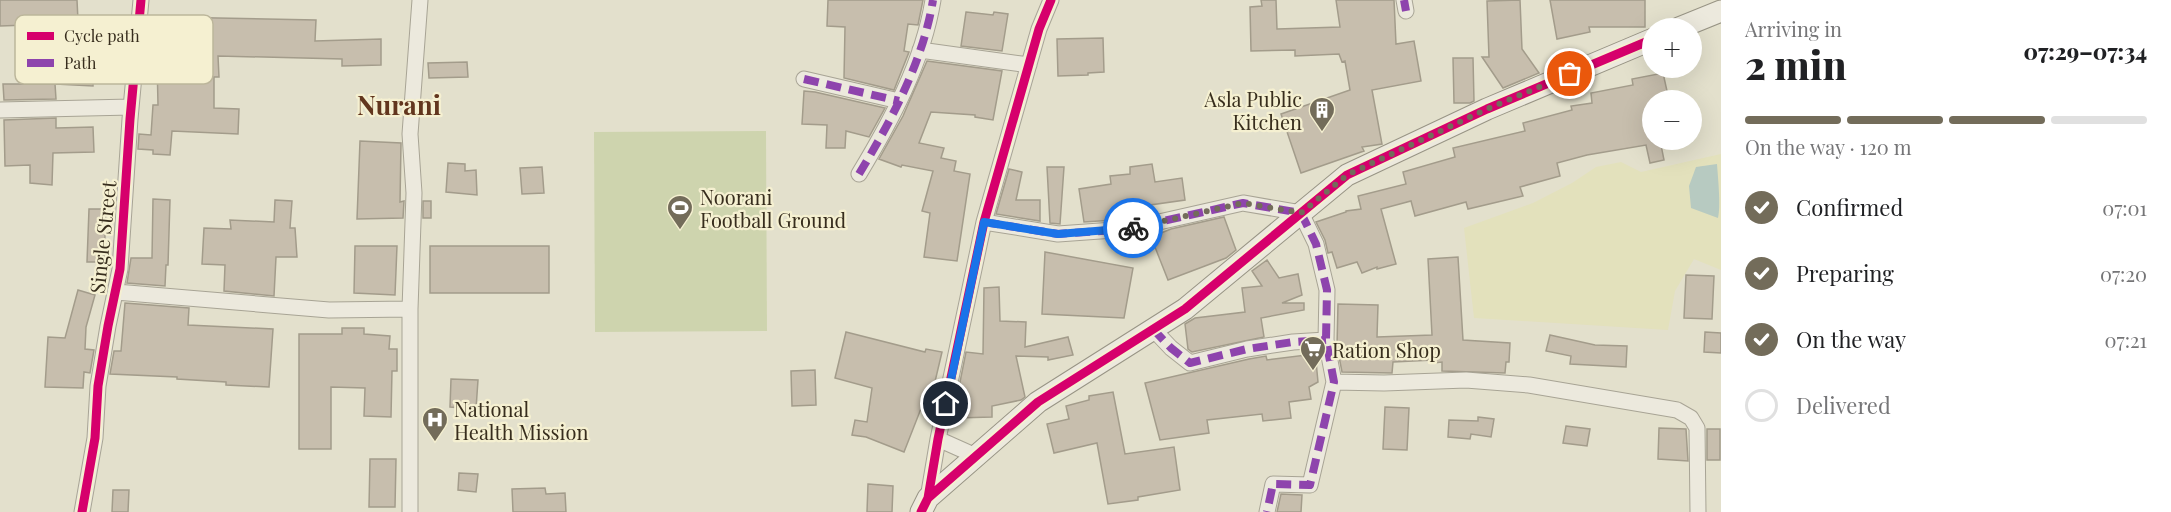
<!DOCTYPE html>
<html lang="en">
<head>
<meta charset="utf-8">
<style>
	body { margin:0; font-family:"Playfair Display",serif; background:#f6f6f6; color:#202124; height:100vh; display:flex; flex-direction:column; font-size:22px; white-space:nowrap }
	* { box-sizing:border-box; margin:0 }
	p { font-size:20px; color:#757577 }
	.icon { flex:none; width:33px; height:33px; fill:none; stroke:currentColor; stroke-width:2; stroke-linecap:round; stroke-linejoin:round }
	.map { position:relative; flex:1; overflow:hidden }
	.sheet { display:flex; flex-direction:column; background:#fff; width:450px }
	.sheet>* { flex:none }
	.controls { position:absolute; left:1642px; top:18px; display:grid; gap:12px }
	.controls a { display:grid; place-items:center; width:60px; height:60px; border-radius:50%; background:#fff; box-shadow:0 6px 24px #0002; font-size:30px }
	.pin { position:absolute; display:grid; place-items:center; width:51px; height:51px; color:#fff; margin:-26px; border:3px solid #fff; border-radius:50%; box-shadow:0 2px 6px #0007 }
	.courier { position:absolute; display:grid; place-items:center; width:60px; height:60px; margin:-30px; border:4px solid #1a73e8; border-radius:50%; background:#fff; color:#222; box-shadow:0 2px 8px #0007 }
	.headline em { font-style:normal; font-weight:800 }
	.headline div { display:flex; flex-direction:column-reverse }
	.headline { display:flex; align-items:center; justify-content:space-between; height:102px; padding:0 24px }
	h1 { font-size:39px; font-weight:800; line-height:45px }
	.bar { display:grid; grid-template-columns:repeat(4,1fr); gap:9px 6px; align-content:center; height:72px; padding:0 24px }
	.bar i { height:8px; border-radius:4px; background:#e0e0e0 }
	.bar .current { background:#736c5a }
	.bar p { grid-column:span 4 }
	ol { padding:0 24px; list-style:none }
	li { display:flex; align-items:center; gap:18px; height:66px }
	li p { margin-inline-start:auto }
	li .icon { padding:6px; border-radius:50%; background:#736c5a; color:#fff; stroke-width:4 }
	li:last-child { color:#757577 }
	li i { width:33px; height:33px; border:3px solid #e0e0e0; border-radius:50% }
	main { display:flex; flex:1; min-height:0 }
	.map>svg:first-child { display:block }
	.farmland { fill:#e3e1bc }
	.green { fill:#ced4ae }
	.water { fill:#b7cac1 }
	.building { fill:#c7bead; stroke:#a39c8b; stroke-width:1.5 }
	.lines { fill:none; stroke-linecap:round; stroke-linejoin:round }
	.street-casing { stroke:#a8a495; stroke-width:17 }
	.secondary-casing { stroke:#989485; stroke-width:23 }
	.street { stroke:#ece9dd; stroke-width:15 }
	.secondary { stroke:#ece9dd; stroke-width:21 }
	.quiet { stroke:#8e44ad; stroke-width:8; stroke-dasharray:15 8; stroke-linecap:butt }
	.cycleway-casing { stroke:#f5f0d1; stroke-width:13 }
	.cycleway { stroke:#d6006c; stroke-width:9 }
	.done { stroke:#736c5a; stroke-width:6; stroke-dasharray:0 10.8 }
	.route { stroke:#1a73e8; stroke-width:8 }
	.labels { text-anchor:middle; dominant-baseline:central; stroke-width:4.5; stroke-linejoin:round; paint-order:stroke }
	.poi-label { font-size:20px; fill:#372d1d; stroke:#f5f0d1; text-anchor:start }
	.street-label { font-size:20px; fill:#372d1d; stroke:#f5f0d1 }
	.district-label { font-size:26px; font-weight:bold; fill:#62361e; stroke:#f5f0d1 }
	.key { fill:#f5f0d1; stroke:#bcb69b; stroke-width:1.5 }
	.key-label { font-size:16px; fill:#372d1d }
</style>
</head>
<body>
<main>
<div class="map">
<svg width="1721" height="512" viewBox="0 0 1721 512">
	<rect width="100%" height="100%" fill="#e3e0cc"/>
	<!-- farmland -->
	<path class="farmland" d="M1721,154V270L1694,259L1675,291L1668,330L1474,318L1464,228L1533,203L1572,183L1596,167L1621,162L1641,172Z"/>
	<!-- green -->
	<path class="green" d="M766,131L767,331L595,332L594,132Z"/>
	<!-- water -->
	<path class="water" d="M1717,164C1718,178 1721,207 1718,218L1691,208L1689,186L1696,167Z"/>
	<!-- building -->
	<path class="building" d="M0,0H77L79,41H95L93,86L56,84L54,24L0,26Z
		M828,0H923L918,25L908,24L904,51L909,52L894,90L844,78L845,27L827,26Z
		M1261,0H1276L1277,29L1340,27L1336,0H1394L1396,44L1414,41L1421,81L1372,90L1382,144L1362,147L1364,151L1301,173L1281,114L1350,90L1345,61L1342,62L1339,54L1295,56V50L1251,51L1250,7L1262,6Z
		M1520,0L1522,49L1539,73L1503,88L1482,57H1489L1487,1Z
		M1550,0H1645V27H1589L1590,32L1557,39Z
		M966,12L993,15L994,12L1008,14L1002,51L961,46Z
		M167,17L316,20L315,41L381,39V65L342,66V59L218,56L219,77H214V108L239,109L238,134L172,131L170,155L153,154V150L138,149L139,134L151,135L153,105H158L157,60H166Z
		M1103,38L1104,72L1088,73V75L1058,76L1057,39Z
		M1453,58H1473L1474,101L1470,103H1454Z
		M927,61L1002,71L993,120L975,117V115L931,112L919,143L944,148L941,158L956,161L954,171L970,174L957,261L924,257L930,213L922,211L933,171L902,165L901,167L879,159L903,116Z
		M467,62L468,77L429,78L428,63Z
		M1663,73L1669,100H1653V140H1660L1664,160L1650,163L1646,145L1587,155L1557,163L1560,176L1520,187L1523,196L1468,209L1466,202L1415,216L1411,201L1381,209L1396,264L1377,269V267L1362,273L1357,262L1337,268L1332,252L1328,253L1325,240L1316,222L1346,212V211L1361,209L1358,196L1406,184L1403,172L1455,157L1453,148L1525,131L1523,123L1572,110L1571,106L1592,103L1591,93L1633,85L1632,79Z
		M3,84H55L56,99L4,100Z
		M804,91L815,92L885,108L869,137L846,131L845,148H826L827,125L802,124Z
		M56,118V128L93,127L94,152L53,153L52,185L30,183V165L5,166L4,120Z
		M360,141L401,143L400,202L404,201L403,218L357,219Z
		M448,163L465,164V171L476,170L477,195L446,192Z
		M1152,164L1155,182L1182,178L1185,200L1129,208L1130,217L1114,218V220L1084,222L1079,189L1111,184L1110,176L1130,174V167Z
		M542,167L544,193L522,194L520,168Z
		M1047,167H1064L1060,224L1050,223Z
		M1009,169L1022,172L1016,200H1040V221L996,214Z
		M153,199L170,200L168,265H166L165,286L127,283L131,258H152Z
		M275,200L292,201L290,228H295L297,257H276L274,296L224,291L225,265L202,264L204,228L231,229L230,220L274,222Z
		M423,201H431V218H423Z
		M89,209H106L104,262H87Z
		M1224,217L1236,250L1226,258L1168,280L1151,237L1171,229Z
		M355,246H397L395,295L354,293Z
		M430,246H549V293H430Z
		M1045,252L1133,268L1124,318L1042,314Z
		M1458,257L1463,340L1510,343L1509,362H1506L1505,373L1442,371V362L1434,363V360L1393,362L1392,373L1342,372L1337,346L1338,304L1378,305L1377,337L1432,335L1428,259Z
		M1267,260L1279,278L1298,274L1302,295L1282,303H1304V310L1261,318L1264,337L1192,352L1188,349L1185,324L1195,318L1245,312L1242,288L1262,286L1252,271Z
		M1686,275L1714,276L1712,319L1684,318Z
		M999,287L1000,321L1026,322L1025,347L1068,337L1073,355L1048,360V357L1016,356L1025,397L1021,400L992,406V417L956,418V402L966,352L983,354L984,288Z
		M78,290L95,295L86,327L85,349L94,350L90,373L84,372L83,388L45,387L48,337L65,338Z
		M125,303L189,308L188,325L273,329L269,387L226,385V382L177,379V377L110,374L114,351H121Z
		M342,328H364V334L390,336L389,349H397V371H392L391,417L364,416L365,388L331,387V449H299V334H342Z
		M846,332L925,352L926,349L942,352L929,407L922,406L904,452L866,437L852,435L855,420L867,422L872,388L835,378Z
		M1705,332L1721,333V353L1704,352Z
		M1550,335L1595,345L1627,346L1626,367L1570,364L1571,356L1546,351Z
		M1306,355V360L1316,361L1318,382L1309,387L1311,399L1289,402L1291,418L1263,421L1262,414L1207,420L1209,433L1160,440L1145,383L1249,359L1266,356L1267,360Z
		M815,370L816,405L792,406L791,371Z
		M451,379L478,380L476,409L450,407Z
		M1113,392L1125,454L1174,447L1180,490L1138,497V500L1108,504L1097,443L1054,453L1047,424L1069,419L1066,406L1089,400V396Z
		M1385,407L1409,408L1407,450L1383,449Z
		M1478,417L1494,419L1491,437L1471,434L1470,439L1448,437L1449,420L1478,421Z
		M1566,426L1590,429L1587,446L1563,443Z
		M1659,428L1686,429L1688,461L1658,459Z
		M1707,429H1720V460H1707Z
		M370,459H396L395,507H369Z
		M459,473L478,474L476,492L458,490Z
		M868,484L893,486L892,512H867Z
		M545,488L546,494L565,493L566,512H513L512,489Z
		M113,490H129L128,512H112Z
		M1281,494L1302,495L1301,512H1277Z"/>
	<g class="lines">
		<defs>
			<path id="street" d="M1404,0L1406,11
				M920,50L1029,65
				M804,79L899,101
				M0,110L131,107
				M859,174C891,121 923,62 933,0
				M984,222L1058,234L1128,229L1243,203L1301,213L1316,244L1327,290L1326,340L1334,382L1310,485L1273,484L1267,512
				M116,292L329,310L410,309
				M1153,329L1171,348L1190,363L1247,349L1293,342L1326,340
				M1334,382L1384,383L1466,380L1529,385L1677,410L1691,418L1697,428L1698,512
				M938,439L976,456
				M928,498L938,439L984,222L1039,29L1051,0
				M82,512L95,438L98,386L108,326L120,269L130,119L141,0
				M410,512V309L414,193L410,134L420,0"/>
			<path id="secondary" d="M1679,28L1721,11
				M921,512L928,498L1038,402L1185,309L1347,175L1487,109L1653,39"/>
		</defs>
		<!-- street casing -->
		<use href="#street" class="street-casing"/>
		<!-- secondary casing -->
		<use href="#secondary" class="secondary-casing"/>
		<!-- street -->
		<use href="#street" class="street"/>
		<!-- secondary -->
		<use href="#secondary" class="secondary"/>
		<!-- quiet -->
		<path class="quiet" d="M1404,0L1406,11
			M804,79L899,101
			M859,174C891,121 923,62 933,0
			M984,222L1058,234L1128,229L1243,203L1301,213L1316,244L1327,290L1326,340L1334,382L1310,485L1273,484L1267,512
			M1153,329L1171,348L1190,363L1247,349L1293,342L1326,340"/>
		<defs>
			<path id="cycleway" d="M928,498L938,439L984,222L1039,29L1051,0
				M82,512L95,438L98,386L108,326L120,269L130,119L141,0
				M921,512L928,498L1038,402L1185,309L1347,175L1487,109L1653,39"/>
		</defs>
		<!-- cycleway casing -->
		<use href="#cycleway" class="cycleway-casing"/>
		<!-- cycleway -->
		<use href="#cycleway" class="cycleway"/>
	</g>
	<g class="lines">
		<!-- done -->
		<path class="done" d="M1133,228L1243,203L1301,213L1347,175L1487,109L1570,74"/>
		<!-- route -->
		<path class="route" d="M946,404L984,222L1058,234L1133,228"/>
	</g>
	<!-- icons -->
	<defs>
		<symbol id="building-pin" viewBox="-11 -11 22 30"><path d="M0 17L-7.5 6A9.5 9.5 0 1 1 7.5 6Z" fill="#736c5a" stroke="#f5f0d1"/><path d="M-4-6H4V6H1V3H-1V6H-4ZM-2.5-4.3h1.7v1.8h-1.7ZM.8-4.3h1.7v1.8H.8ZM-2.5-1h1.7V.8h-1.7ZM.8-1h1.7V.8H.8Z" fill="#fff"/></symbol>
		<symbol id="stadium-pin" viewBox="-11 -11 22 30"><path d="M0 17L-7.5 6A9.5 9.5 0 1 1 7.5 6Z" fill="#736c5a" stroke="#f5f0d1"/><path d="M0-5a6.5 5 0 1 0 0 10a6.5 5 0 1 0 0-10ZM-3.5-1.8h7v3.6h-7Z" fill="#fff"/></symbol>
		<symbol id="supermarket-pin" viewBox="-11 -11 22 30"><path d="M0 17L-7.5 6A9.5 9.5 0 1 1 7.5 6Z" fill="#736c5a" stroke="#f5f0d1"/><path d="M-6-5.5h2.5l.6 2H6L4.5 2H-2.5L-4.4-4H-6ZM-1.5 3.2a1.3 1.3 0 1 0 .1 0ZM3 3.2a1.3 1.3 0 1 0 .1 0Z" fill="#fff"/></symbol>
		<symbol id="hospital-pin" viewBox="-11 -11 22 30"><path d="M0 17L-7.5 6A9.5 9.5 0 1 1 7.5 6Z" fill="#736c5a" stroke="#f5f0d1"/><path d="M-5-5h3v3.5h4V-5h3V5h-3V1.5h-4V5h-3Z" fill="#fff"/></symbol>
	</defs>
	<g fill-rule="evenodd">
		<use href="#building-pin" x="1307" y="95" width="30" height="40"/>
		<use href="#stadium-pin" x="665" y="193" width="30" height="40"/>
		<use href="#supermarket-pin" x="1298" y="334" width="30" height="40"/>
		<use href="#hospital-pin" x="420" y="405" width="30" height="40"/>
	</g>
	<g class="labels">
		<!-- poi labels -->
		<g class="poi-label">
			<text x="1302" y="98" text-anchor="end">Asla Public<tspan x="1302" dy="23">Kitchen</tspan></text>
			<text x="700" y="196">Noorani<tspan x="700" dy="23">Football Ground</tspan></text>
			<text x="1332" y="349">Ration Shop</text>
			<text x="454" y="408">National<tspan x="454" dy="23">Health Mission</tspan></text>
		</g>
		<!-- street labels -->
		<g class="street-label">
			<text transform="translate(102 237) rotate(-84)">Single Street</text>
		</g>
		<!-- district labels -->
		<g class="district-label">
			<text x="399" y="104">Nurani</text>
		</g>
	</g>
	<!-- legend -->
	<rect x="15" y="15" width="198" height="69" rx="9" class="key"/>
	<rect x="27" y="32" width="27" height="8" fill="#d6006c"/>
	<rect x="27" y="59" width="27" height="8" fill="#8e44ad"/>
	<g class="key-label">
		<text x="64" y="42">Cycle path</text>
		<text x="64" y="69">Path</text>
	</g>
</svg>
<div class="controls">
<a>+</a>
<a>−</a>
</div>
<div class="pin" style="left:1570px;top:74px;background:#ea580c"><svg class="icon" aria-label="bag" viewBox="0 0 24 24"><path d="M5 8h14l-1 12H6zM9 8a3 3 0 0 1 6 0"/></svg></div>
<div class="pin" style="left:946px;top:404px;background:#1f2937"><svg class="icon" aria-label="home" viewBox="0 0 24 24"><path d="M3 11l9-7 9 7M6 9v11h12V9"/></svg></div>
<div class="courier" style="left:1133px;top:228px"><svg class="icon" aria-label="bike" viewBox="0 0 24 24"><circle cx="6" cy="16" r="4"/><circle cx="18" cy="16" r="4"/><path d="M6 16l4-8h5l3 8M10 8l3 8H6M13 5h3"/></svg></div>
</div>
<section class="sheet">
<div class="headline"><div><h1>2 min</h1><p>Arriving in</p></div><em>07:29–07:34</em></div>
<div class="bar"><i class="current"></i><i class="current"></i><i class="current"></i><i></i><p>On the way · 120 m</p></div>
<ol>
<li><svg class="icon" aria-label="check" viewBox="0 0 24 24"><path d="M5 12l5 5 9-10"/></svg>Confirmed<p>07:01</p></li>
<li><svg class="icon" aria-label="check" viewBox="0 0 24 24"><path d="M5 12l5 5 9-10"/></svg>Preparing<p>07:20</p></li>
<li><svg class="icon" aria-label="check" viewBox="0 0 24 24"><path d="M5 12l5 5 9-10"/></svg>On the way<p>07:21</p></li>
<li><i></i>Delivered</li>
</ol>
</section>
</main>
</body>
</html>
